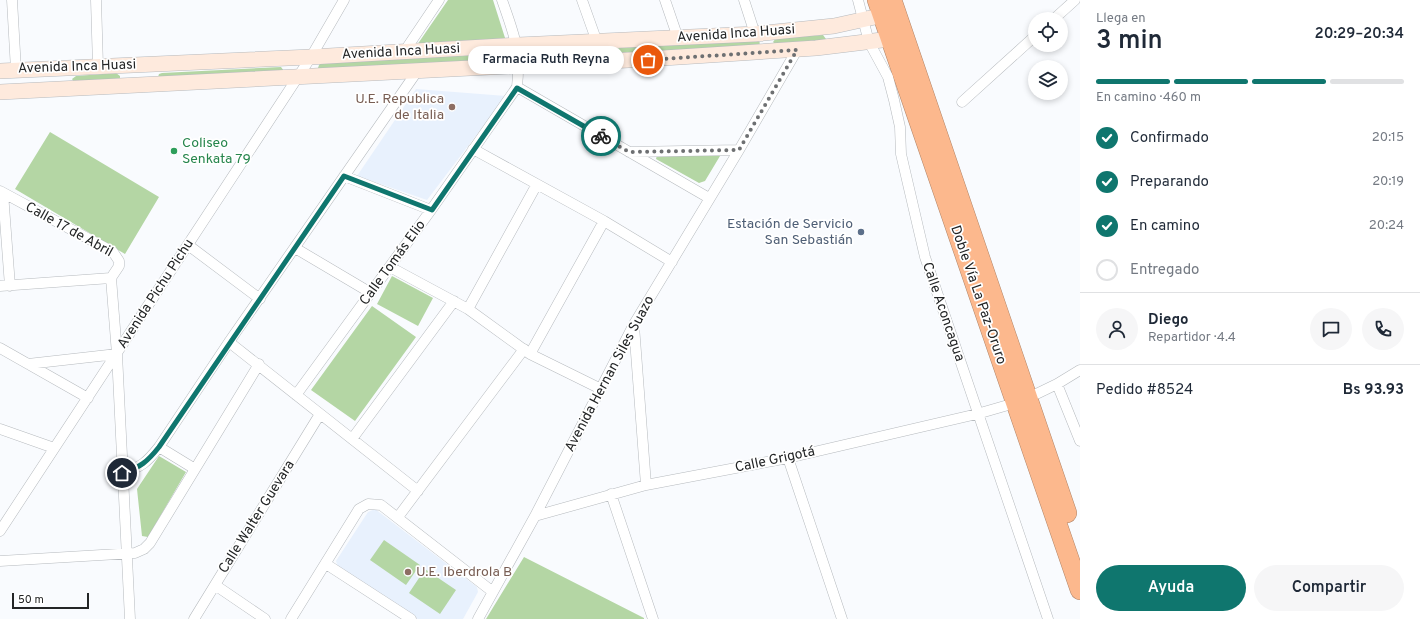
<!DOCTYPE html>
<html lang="es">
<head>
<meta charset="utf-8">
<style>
	body { margin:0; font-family:Overpass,sans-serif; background:#f6f6f7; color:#1f2937; height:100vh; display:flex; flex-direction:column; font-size:15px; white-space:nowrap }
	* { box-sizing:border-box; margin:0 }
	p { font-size:13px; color:#747a83 }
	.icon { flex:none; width:22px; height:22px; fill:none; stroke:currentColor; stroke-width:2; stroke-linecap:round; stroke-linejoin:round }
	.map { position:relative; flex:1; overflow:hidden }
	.panel { display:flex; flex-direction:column; background:#fff; width:340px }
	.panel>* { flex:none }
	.fabs { position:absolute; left:1028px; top:12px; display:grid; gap:8px }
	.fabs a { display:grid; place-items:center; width:40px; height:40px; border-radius:50%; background:#fff; box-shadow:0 2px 6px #0003; font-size:20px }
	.scale { position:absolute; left:12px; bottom:10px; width:77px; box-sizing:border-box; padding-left:4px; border:2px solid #232526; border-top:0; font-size:11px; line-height:14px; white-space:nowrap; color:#232526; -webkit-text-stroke:3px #fff; paint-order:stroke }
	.pin { position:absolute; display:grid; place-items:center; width:34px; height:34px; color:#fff; margin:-17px; border:2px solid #fff; border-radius:50%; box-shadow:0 1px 4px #0007 }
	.courier { position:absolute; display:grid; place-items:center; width:40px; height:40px; margin:-20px; border:3px solid #0f766e; border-radius:50%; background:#fff; color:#222; box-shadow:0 1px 5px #0007 }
	.bubble { position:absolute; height:28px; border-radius:14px; background:#fff; box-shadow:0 2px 6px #0003; font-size:13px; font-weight:600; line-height:28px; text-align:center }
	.head em { font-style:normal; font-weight:600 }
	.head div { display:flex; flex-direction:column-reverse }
	.head { display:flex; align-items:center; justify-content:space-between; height:68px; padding:0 16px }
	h1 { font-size:26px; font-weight:600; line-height:30px }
	.bar { display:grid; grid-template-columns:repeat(4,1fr); gap:6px 4px; align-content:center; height:48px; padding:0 16px }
	.bar i { height:5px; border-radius:3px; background:#e0e1e3 }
	.bar .on { background:#0f766e }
	.bar p { grid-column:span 4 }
	.line { display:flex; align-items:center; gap:10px; padding:0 16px; border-top:1px solid #e0e1e3 }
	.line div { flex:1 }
	.round { display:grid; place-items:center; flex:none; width:42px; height:42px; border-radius:21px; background:#f6f6f7 }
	ol { padding:0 16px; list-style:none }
	li { display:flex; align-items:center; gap:12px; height:44px }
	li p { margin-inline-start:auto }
	li .icon { padding:4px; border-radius:50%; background:#0f766e; color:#fff; stroke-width:4 }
	li:last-child { color:#747a83 }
	li i { width:22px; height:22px; border:2px solid #e0e1e3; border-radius:50% }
	.button { display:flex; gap:8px; margin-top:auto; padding:8px 16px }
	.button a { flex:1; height:46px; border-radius:24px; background:#0f766e; color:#fff; font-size:16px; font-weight:600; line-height:46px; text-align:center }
	.button a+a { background:#f6f6f7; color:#1f2937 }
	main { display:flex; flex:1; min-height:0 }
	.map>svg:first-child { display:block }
	.built { fill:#e8f1fd }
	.green { fill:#b4d6a4 }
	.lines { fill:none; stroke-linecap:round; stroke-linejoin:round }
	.street-casing { stroke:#b6babe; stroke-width:11 }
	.secondary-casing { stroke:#b6babe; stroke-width:16 }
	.highway-casing { stroke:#b08569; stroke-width:20 }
	.street { stroke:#fff; stroke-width:10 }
	.secondary { stroke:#feeadd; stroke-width:15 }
	.highway { stroke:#fcb88d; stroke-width:19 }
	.done { stroke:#6e7072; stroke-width:4; stroke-dasharray:0 7.2 }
	.route { stroke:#0f766e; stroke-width:5 }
	.education-dot { fill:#8d6e63; stroke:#fff; stroke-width:1.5 }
	.leisure-dot { fill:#2e9e5b; stroke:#fff; stroke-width:1.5 }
	.service-dot { fill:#5c6f8a; stroke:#fff; stroke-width:1.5 }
	.labels { text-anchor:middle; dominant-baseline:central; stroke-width:3.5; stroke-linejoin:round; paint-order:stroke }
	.street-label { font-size:14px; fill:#232526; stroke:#fff }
	.education-label { font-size:14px; fill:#785e54; stroke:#fff; text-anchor:end }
	.leisure-label { font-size:14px; fill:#27864d; stroke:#fff; text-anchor:start }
	.service-label { font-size:14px; fill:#4e5e75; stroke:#fff; text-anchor:end }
</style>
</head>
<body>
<main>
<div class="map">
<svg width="1080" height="619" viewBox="0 0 1080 619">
	<rect width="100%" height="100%" fill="#f9fbfe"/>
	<!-- built -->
	<path class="built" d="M416,89L506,96L427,200L357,176Z
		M375,509L477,587L478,592L463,619H418L338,567L336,561L368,512Z"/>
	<!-- green -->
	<path class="green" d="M448,0H493L506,41L417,45Z
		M823,35L826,39L823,42L777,46L773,42L776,38Z
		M757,39L760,43L757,47L541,59L537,53L541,50Z
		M508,53L511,58L508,60L321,70L318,68L319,65L321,63Z
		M281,67L284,71L158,77L159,74L162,73Z
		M116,73L120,76V79L74,82L72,79L76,76Z
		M50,132L159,197L125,254L15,189Z
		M717,153L720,156L705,181L699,183L656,159L657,155Z
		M392,276L433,298L418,326L377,304Z
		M372,306L416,337L355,421L311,390Z
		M159,456L186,472L148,537L142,536L137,489Z
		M384,540L420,565L406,585L370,560Z
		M524,557L644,618V619H486Z
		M425,569L456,590L440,614L409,593Z"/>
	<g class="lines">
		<defs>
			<path id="street" d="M12,0L16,70
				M96,0L98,66
				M582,0L597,42
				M665,0L678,38
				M744,0L755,34
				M858,0L869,42L888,77L894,100L900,127L901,154L925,257L1048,619
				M1054,19L1075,0
				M404,52L439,0
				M517,87L709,198
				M962,102L1035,36
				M473,149L604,221L672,262
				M629,152L739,150
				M344,176L431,210
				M0,191L113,252L119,261V266L111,278
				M3,193L10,286
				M188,245L260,299
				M295,248L371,293
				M390,267L468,309L530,354L601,389
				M111,278L117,354L130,619
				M0,286L111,278
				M468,309L537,184
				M634,326L646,485
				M229,342L418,491
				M0,348L88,398
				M530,354L604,221
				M28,364L117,354
				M1057,384L1080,441
				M296,395L431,210L517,87C521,49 514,35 502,0
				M1028,398L1057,384L1080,370
				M0,429L54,448
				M352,439L454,301
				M159,447L195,469
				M788,458L842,619
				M122,473C142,467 147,462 159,447L229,342L418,70
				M611,494L653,619
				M535,516L646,485L788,458L977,414L1015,403
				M398,517L524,349
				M0,531L311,57L344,0
				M0,561L135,553L144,549L150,543L259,364
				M326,564L411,619
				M215,585L265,619
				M194,619L320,414
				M291,619L359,509L368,504L381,505L493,592
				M478,619L535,516L634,324L739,150L797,50"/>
			<path id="secondary" d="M0,71L311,57L518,45L755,34L834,26L893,13
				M0,92L648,59L816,48L890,39"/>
			<path id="highway" d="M877,0L1080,590
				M892,0L1067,513"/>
		</defs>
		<!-- street casing -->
		<use href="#street" class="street-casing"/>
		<!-- secondary casing -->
		<use href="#secondary" class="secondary-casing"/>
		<!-- highway casing -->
		<use href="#highway" class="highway-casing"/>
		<!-- street -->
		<use href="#street" class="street"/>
		<!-- secondary -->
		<use href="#secondary" class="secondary"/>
		<!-- highway -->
		<use href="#highway" class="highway"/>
	</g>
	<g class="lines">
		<!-- done -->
		<path class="done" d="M601,136L629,152L739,150L797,50L648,60"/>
		<!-- route -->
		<path class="route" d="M122,473C140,468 148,461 159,447L344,176L432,210L517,88L601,136"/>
	</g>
	<!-- markers -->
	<g class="education-dot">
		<circle cx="452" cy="107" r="4"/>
		<circle cx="408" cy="572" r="4"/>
	</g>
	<circle class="leisure-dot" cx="174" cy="151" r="4"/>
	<circle class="service-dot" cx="861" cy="232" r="4"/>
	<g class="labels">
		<!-- street labels -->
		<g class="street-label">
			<text transform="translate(736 34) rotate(-4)">Avenida Inca Huasi</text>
			<text transform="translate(401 52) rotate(-3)">Avenida Inca Huasi</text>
			<text transform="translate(77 67) rotate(-2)">Avenida Inca Huasi</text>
			<text transform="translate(69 230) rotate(29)">Calle 17 de Abril</text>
			<text transform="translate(393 263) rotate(-54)">Calle Tomás Elio</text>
			<text transform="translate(156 294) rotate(-57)">Avenida Pichu Pichu</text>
			<text transform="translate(978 295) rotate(71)">Doble Vía La Paz-Oruro</text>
			<text transform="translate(943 312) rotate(71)">Calle Aconcagua</text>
			<text transform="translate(610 374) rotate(-62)">Avenida Hernan Siles Suazo</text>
			<text transform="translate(775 460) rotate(-12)">Calle Grigotá</text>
			<text transform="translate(257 517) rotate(-58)">Calle Walter Guevara</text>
		</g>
		<!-- education labels -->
		<g class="education-label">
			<text x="444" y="99">U.E. Republica<tspan x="444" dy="16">de Italia</tspan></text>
			<text x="416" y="572" text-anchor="start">U.E. Iberdrola B</text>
		</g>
		<!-- leisure labels -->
		<g class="leisure-label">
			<text x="182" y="143">Coliseo<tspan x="182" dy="16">Senkata 79</tspan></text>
		</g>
		<!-- service labels -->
		<g class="service-label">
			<text x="853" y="224">Estación de Servicio<tspan x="853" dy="16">San Sebastián</tspan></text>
		</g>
	</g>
</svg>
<div class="fabs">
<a><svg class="icon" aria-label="locate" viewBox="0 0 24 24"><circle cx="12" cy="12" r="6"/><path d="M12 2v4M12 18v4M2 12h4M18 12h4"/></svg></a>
<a><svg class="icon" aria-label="layers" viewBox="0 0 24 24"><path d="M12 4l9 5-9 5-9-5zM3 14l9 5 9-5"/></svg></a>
</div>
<div class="scale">50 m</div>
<div class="pin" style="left:648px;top:60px;background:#ea580c"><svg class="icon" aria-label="bag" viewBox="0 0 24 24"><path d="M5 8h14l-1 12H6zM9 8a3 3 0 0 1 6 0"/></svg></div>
<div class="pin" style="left:122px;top:473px;background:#1f2937"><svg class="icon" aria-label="home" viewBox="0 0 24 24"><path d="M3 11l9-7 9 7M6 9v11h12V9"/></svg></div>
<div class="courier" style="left:601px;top:136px"><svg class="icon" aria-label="bike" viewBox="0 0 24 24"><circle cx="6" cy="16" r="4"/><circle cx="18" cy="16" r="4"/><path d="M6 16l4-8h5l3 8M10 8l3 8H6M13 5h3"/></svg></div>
<div class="bubble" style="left:468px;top:46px;width:156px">Farmacia Ruth Reyna</div>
</div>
<section class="panel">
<div class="head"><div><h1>3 min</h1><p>Llega en</p></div><em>20:29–20:34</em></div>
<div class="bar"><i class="on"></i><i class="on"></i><i class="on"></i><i></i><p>En camino · 460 m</p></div>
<ol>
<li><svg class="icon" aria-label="check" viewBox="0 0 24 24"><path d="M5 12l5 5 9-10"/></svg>Confirmado<p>20:15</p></li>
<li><svg class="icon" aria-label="check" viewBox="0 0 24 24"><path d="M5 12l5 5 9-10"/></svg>Preparando<p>20:19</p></li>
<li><svg class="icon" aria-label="check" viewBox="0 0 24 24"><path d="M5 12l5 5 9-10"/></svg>En camino<p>20:24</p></li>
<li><i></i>Entregado</li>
</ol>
<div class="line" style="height:72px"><a class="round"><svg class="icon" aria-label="person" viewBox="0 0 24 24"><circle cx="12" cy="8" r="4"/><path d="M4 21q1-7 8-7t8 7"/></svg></a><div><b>Diego</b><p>Repartidor · 4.4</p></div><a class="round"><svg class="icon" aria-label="chat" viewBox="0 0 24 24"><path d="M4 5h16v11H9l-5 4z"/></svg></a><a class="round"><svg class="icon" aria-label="phone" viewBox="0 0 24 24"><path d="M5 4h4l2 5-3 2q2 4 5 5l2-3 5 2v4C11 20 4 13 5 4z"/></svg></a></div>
<div class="line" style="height:52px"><div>Pedido #8524</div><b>Bs 93.93</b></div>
<div class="button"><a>Ayuda</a><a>Compartir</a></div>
</section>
</main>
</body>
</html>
